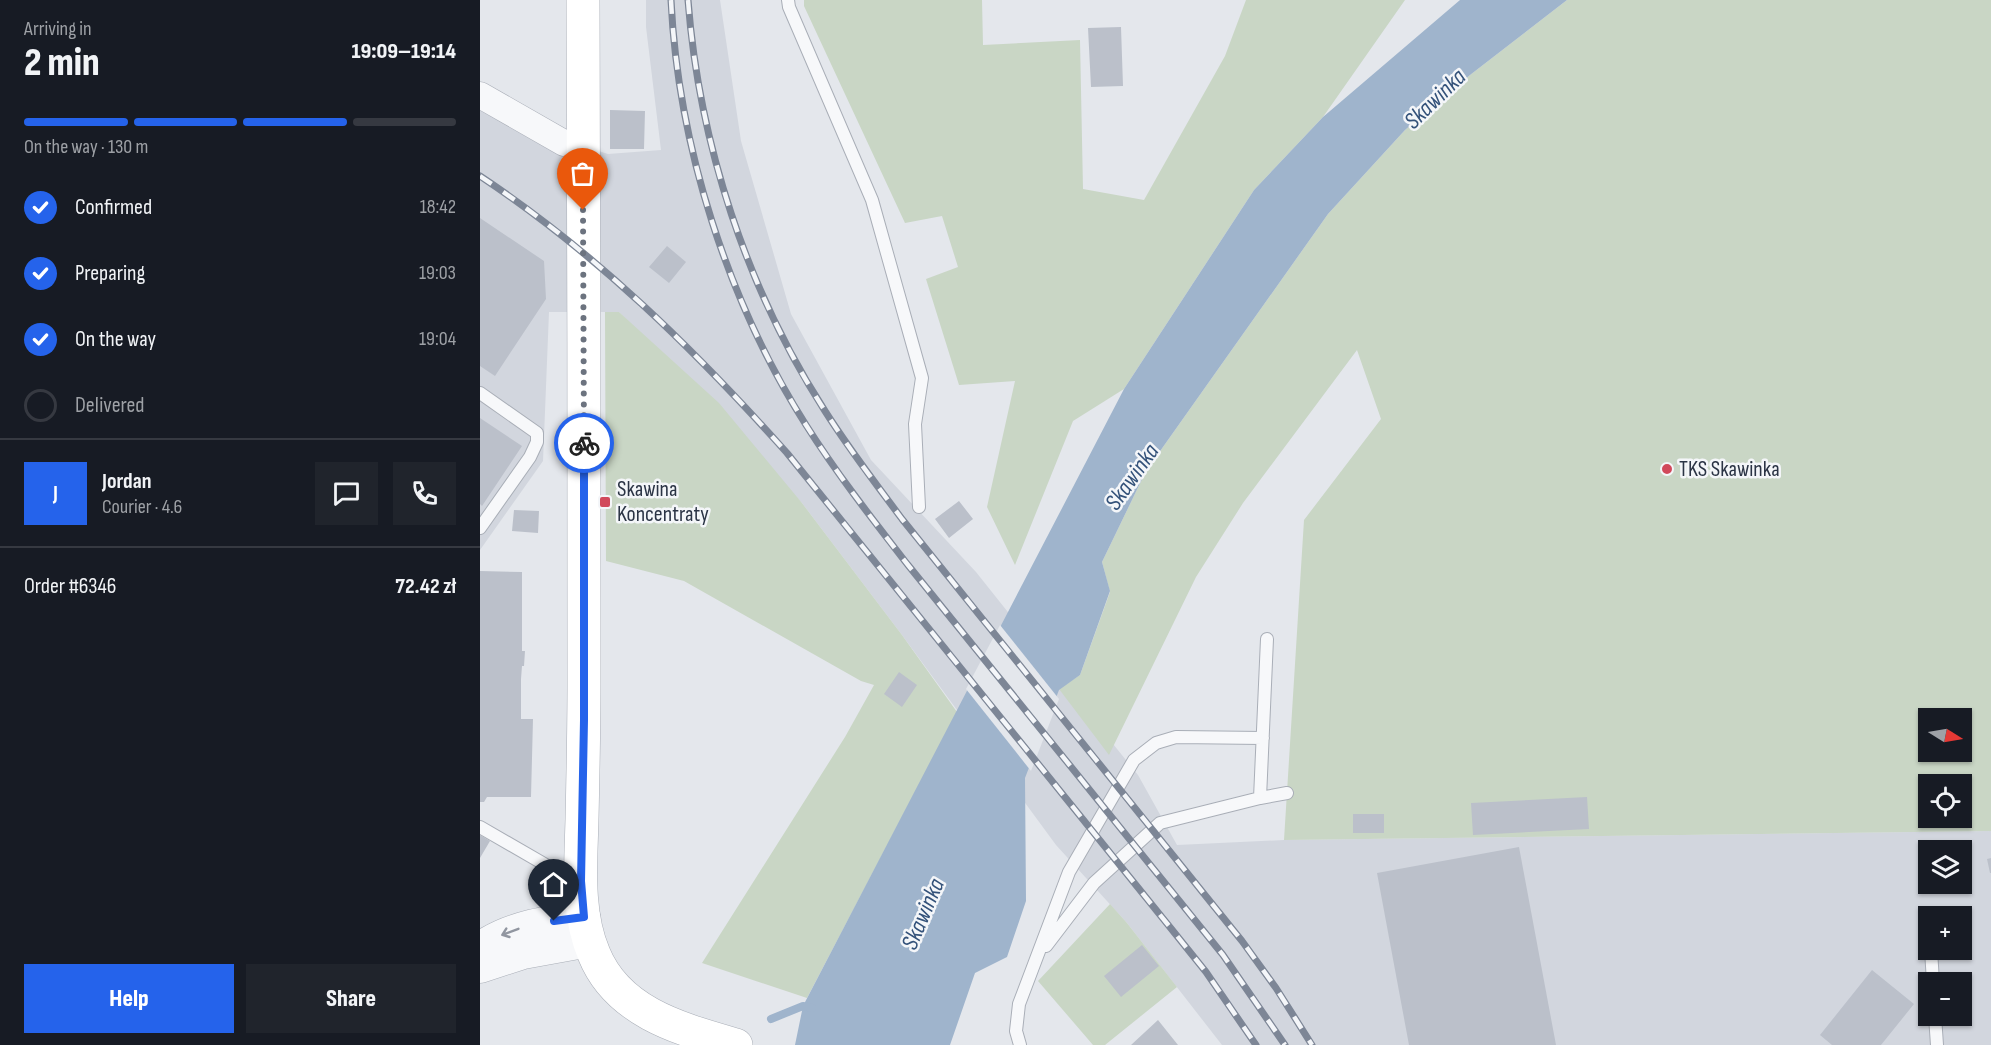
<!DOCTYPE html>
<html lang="en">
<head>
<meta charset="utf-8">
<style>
	body { margin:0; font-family:"Sofia Sans Condensed",sans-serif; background:#20242c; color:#f1f3f6; height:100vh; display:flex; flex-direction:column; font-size:22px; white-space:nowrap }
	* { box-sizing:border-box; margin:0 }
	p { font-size:20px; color:#9ea1a6 }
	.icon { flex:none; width:33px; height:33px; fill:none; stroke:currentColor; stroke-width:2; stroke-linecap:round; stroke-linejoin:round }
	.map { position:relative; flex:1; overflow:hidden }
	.panel { display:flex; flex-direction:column; background:#171b24; width:480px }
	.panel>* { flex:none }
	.needle { width:39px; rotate:101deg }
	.tools { position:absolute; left:1438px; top:708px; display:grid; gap:12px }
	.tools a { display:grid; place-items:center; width:54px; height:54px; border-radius:0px; background:#171b24; box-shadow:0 2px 4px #0004; font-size:30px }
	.pin { position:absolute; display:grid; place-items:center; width:51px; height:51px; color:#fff; margin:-62px -26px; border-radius:50% 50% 50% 0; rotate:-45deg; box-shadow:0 0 6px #0007 }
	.pin .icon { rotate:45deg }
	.courier { position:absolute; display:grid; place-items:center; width:60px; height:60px; margin:-30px; border:4px solid #2563eb; border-radius:50%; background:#fff; color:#222; box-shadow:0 2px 8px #0007 }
	.summary em { font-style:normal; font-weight:800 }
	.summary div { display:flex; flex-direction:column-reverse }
	.summary { display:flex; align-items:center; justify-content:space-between; height:102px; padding:0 24px }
	h1 { font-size:39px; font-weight:800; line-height:45px }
	.bar { display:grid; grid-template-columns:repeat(4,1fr); gap:9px 6px; align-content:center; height:72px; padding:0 24px }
	.bar i { height:8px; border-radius:4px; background:#363941 }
	.bar .on { background:#2563eb }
	.bar p { grid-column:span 4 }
	.line { display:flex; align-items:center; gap:15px; padding:0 24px; border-top:2px solid #363941 }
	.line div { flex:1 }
	.round { display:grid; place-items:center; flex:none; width:63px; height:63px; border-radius:0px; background:#20242c }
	ol { padding:0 24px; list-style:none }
	li { display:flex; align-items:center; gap:18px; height:66px }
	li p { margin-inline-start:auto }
	li .icon { padding:6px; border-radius:50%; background:#2563eb; color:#fff; stroke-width:4 }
	li:last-child { color:#9ea1a6 }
	li i { width:33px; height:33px; border:3px solid #363941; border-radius:50% }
	.cta { display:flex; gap:12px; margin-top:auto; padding:12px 24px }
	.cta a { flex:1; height:69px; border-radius:0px; background:#2563eb; color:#fff; font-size:24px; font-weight:800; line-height:69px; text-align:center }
	.cta a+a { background:#20242c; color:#f1f3f6 }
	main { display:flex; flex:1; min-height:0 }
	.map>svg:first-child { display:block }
	.built { fill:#d2d6de; fill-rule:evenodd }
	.green { fill:#c9d6c5; fill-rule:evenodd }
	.water { fill:#9fb4cc }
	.pier { fill:#e4e7ec }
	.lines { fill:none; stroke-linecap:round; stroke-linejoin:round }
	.stream { stroke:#9fb4cc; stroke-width:8 }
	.building { fill:#bbc0ca }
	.service-casing { stroke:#a9aeb7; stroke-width:14 }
	.minor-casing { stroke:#a9aeb7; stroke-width:27 }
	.tertiary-casing { stroke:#a9aeb7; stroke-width:33 }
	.secondary-casing { stroke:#a9aeb7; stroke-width:34 }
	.service { stroke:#f7f8fa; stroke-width:12 }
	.minor { stroke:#f7f8fa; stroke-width:26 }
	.tertiary { stroke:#f7f8fa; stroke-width:32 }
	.secondary { stroke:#fff; stroke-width:33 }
	.rail-casing { stroke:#7d8696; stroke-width:7 }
	.rail { stroke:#f4f6f9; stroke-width:4.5; stroke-dasharray:14; stroke-linecap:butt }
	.oneway { stroke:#9196a0 }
	.done { stroke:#6c737f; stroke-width:6; stroke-dasharray:0 10.8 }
	.route { stroke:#2563eb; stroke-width:8 }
	.poi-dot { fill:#d1495b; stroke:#f4f6f9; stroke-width:2 }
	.labels { text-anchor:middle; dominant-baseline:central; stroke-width:5; stroke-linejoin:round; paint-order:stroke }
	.poi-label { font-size:22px; fill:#2b3445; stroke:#f4f6f9; text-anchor:start }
	.water-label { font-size:24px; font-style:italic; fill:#34527a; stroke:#f4f6f9 }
</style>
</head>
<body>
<main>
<section class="panel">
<div class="summary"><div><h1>2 min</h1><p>Arriving in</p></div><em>19:09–19:14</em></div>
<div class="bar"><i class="on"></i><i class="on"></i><i class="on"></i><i></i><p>On the way · 130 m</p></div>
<ol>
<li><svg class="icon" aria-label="check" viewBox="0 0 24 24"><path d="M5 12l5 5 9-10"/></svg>Confirmed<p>18:42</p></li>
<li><svg class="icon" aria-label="check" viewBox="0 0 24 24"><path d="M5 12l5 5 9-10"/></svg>Preparing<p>19:03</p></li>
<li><svg class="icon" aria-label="check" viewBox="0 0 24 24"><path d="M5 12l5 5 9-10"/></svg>On the way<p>19:04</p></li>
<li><i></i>Delivered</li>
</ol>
<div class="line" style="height:108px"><b class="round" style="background:#2563eb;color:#fff">J</b><div><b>Jordan</b><p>Courier · 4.6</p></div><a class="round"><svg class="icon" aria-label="chat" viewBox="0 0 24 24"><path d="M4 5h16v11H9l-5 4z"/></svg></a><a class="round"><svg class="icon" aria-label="phone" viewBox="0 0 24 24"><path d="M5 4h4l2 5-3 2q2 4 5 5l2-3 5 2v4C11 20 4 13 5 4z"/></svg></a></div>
<div class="line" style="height:78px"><div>Order #6346</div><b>72.42 zł</b></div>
<div class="cta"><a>Help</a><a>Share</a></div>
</section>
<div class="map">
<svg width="1511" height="1045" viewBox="0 0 1511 1045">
	<rect width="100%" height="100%" fill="#e4e7ec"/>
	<!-- built -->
	<path class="built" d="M166,0H240L261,141L311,314L391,460L496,572L625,734L658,775L697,845L804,840L1511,831V1045H742L647,923L576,845L422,635L322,503L139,312H69L63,461L0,550V105L36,124L128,154L181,150L166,27ZM1449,850H1482V884H1449ZM1449,916H1482V950H1449ZM1449,982H1482V1016H1449Z"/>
	<!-- green -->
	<path class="green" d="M324,0H502L503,45L600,40L603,189L664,200L745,56L766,0H925L843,117L774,190L644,389L593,421L535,565L507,507L535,381L479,385L446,279L478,267L462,216L425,223L324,6Z
		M1087,0H1511V831L804,840L824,520L901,419L877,350L763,503L716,577L629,755L579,689L600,675L630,592L622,562L666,471L848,214L925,130L990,75ZM1449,718H1482V752H1449ZM1449,784H1482V818H1449Z
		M125,312H139L239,403L322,503L422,635L477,712L327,998L222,963L365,737L394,685L381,681L204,581L126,561Z
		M630,904L647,923L697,987L625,1045H613L558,981Z"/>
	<!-- water -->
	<path class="water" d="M980,0H1087L990,75L925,130L848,214L666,471L622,562L630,591L600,675L579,690L545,778L546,901L527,957L495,973L470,1045H315L323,1006L644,389L774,190L843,117Z"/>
	<!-- pier -->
	<path class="pier" d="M520,625L579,699L551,771L486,689Z"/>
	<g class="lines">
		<!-- stream -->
		<path class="stream" d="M291,1019L323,1006L332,1008"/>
	</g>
	<!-- building -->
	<path class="building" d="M641,27L643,86L611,87L608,28Z
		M130,110L165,111L164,149H130Z
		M0,218L64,261L66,299L15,376L0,366Z
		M187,246L206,262L189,283L169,267Z
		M0,418L42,446L2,506L0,504Z
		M479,501L493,519L469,538L455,519Z
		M34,510L59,511L58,533L32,531Z
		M0,571L42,572V651H45L44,666H42L41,679V719H53L51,797H7L4,802H0Z
		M419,672L437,685L422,707L404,694Z
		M1107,797L1109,829L993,835L991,803Z
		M873,814H904V833H873Z
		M0,835L10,841L0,858Z
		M1039,847L1076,1045H929L897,873Z
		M1511,858V873H1510L1507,859Z
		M662,945L679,966L641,997L624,976Z
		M1392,970L1434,1004L1401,1045H1352L1340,1035Z
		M678,1020L698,1045H651Z"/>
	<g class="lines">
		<defs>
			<path id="service" d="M308,0L309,7L392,200L442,378L435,424L439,507
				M0,393L57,433V442L50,457L0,528
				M780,798L787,639
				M0,827L71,868L99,880
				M566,946L614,883L680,823L780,798L807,793
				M1451,950L1453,982
				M1455,1016L1457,1045
				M540,1045L536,1031L539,1004L589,872L654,760L676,743L696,737L783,738"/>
			<path id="minor" d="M0,95L84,143L103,145"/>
			<path id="tertiary" d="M0,948C31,926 67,922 104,917
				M0,967L43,953L109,941"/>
			<path id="secondary" d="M103,0C103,228 105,455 104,683C104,728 103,774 102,819C101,863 96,912 114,954C138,1013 201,1029 256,1045"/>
		</defs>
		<!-- service casing -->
		<use href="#service" class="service-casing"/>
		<!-- minor casing -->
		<use href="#minor" class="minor-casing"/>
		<!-- tertiary casing -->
		<use href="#tertiary" class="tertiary-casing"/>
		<!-- secondary casing -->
		<use href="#secondary" class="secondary-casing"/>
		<!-- service -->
		<use href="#service" class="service"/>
		<!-- minor -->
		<use href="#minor" class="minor"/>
		<!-- tertiary -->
		<use href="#tertiary" class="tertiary"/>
		<!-- secondary -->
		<use href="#secondary" class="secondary"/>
		<defs>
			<path id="rail" d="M191,0C198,146 248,302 326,425C357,474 393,520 428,565L743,955L805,1045
				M208,0C219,144 267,290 345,411C369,449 396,484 422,519L762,941L796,988L832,1045
				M0,176C116,253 215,350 307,453L685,921L726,972L776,1045"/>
		</defs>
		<!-- rail casing -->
		<use href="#rail" class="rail-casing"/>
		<!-- rail -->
		<use href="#rail" class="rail"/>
	</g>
	<!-- one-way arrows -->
	<defs><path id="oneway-shaft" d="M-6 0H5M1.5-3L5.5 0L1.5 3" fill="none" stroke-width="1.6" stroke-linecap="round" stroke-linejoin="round" transform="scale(1.5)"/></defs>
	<use class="oneway" href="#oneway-shaft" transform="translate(30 932) rotate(159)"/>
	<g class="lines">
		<!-- done -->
		<path class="done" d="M103,210L104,443"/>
		<!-- route -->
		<path class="route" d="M74,921L104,917L101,881L104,720V443"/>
	</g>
	<!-- markers -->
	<g class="poi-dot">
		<circle cx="1187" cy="469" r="6"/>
		<rect x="119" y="496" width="12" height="12" rx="3"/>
	</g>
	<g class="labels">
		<!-- poi labels -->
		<g class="poi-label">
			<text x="1199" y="469">TKS Skawinka</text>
			<text x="137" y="489">Skawina<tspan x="137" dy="25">Koncentraty</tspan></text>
		</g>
		<!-- water labels -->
		<g class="water-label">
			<text transform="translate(955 99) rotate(-44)">Skawinka</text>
			<text transform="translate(652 477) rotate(-55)">Skawinka</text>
			<text transform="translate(443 914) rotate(-67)">Skawinka</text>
		</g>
	</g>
</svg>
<div class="tools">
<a><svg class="needle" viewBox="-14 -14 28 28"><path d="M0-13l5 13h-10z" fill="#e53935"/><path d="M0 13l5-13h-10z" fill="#9ea1a6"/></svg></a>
<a><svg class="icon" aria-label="locate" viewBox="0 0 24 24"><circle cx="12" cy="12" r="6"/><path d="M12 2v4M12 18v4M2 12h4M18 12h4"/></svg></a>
<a><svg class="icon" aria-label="layers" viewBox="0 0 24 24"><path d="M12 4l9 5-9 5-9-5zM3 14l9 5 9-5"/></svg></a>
<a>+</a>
<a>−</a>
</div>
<div class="pin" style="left:103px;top:210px;background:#ea580c"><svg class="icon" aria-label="bag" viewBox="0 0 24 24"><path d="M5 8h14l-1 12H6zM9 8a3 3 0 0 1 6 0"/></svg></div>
<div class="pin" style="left:74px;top:921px;background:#1f2937"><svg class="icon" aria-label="home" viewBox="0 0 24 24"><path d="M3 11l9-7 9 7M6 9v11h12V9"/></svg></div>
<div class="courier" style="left:104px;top:443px"><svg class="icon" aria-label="bike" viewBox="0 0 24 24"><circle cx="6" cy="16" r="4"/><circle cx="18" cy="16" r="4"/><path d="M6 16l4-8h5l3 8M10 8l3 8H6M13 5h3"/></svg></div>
</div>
</main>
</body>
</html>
